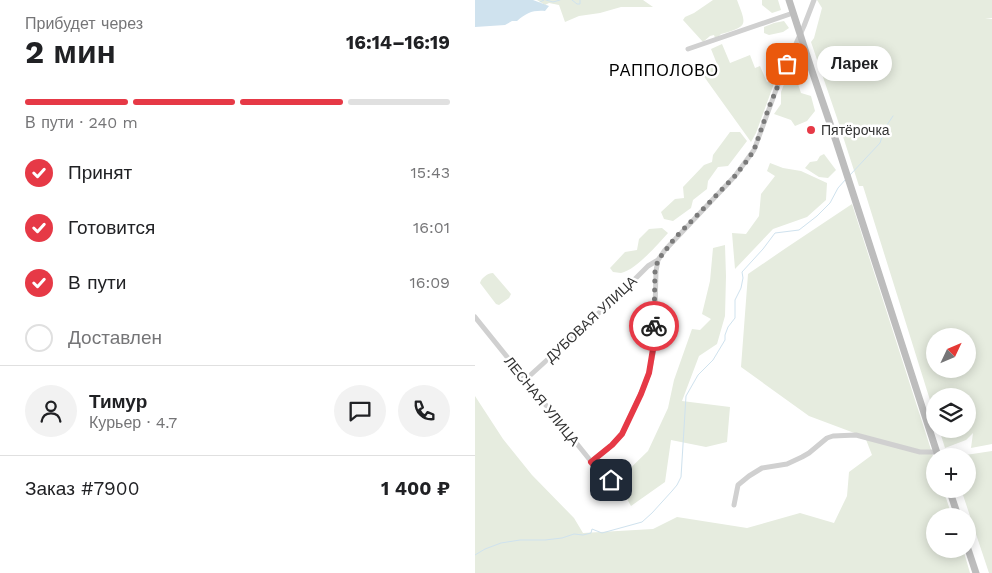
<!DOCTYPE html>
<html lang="ru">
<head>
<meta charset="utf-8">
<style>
	body { margin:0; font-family:"Work Sans",sans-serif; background:#f2f2f2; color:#202124; height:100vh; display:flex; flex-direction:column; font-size:19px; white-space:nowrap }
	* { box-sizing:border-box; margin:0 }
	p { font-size:16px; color:#757577 }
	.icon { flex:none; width:28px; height:28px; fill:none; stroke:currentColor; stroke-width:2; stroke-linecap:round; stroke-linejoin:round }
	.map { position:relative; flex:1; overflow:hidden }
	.sheet { display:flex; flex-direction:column; background:#fff; width:475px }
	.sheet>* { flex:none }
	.needle { width:32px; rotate:46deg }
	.buttons { position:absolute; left:451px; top:328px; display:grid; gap:10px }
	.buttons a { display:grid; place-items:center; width:50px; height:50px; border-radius:50%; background:#fff; box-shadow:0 2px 12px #0003; font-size:25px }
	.pin { position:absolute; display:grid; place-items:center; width:42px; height:42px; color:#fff; margin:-21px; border-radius:10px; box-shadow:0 2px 8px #0006 }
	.courier { position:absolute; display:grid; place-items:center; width:50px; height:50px; margin:-25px; border:4px solid #e63946; border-radius:50%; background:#fff; color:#222; box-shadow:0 1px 6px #0007 }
	.bubble { position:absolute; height:35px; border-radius:18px; background:#fff; box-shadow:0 2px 12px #0003; font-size:16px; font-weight:700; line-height:35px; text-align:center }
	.overview em { font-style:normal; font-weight:700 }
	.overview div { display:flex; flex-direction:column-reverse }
	.overview { display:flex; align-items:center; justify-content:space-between; height:85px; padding:0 25px }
	h1 { font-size:32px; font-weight:700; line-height:38px }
	.bar { display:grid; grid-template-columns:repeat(4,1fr); gap:8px 5px; align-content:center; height:60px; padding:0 25px }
	.bar i { height:6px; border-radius:4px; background:#e0e0e0 }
	.bar .on { background:#e63946 }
	.bar p { grid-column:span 4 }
	.line { display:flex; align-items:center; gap:12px; padding:0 25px; border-top:1px solid #e0e0e0 }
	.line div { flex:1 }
	.round { display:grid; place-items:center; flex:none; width:52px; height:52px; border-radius:26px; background:#f2f2f2 }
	ol { padding:0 25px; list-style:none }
	li { display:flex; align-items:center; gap:15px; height:55px }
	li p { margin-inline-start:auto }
	li .icon { padding:5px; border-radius:50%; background:#e63946; color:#fff; stroke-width:4 }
	li:last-child { color:#757577 }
	li i { width:28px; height:28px; border:2px solid #e0e0e0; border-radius:50% }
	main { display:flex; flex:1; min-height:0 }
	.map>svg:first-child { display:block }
	.green { fill:#e6ecdf; fill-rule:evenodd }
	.water { fill:#cfe2ee }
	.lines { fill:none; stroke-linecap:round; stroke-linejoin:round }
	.stream { stroke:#cfe2ee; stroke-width:1 }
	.minor { stroke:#d0d0d0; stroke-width:5 }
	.secondary { stroke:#bdbdbd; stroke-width:7 }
	.done { stroke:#7a7a7a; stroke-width:5; stroke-dasharray:0 9 }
	.route { stroke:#e63946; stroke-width:6 }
	.poi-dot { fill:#e63946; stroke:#fff; stroke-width:2 }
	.labels { text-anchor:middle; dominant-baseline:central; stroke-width:5; stroke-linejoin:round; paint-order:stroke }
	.poi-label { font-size:14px; fill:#333; stroke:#fff; text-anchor:start }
	.street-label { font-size:14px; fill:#333; stroke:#fff }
	.quarter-label { font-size:16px; letter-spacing:1px; fill:#000; stroke:#fff }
</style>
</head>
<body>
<main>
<section class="sheet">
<div class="overview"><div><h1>2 мин</h1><p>Прибудет через</p></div><em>16:14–16:19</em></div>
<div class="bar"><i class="on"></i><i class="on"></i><i class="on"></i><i></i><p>В пути · 240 m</p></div>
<ol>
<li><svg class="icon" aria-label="check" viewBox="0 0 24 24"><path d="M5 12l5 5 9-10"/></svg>Принят<p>15:43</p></li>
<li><svg class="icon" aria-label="check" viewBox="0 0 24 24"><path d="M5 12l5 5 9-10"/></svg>Готовится<p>16:01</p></li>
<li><svg class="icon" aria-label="check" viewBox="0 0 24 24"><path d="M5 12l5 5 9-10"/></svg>В пути<p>16:09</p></li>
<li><i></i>Доставлен</li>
</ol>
<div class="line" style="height:90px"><a class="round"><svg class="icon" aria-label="person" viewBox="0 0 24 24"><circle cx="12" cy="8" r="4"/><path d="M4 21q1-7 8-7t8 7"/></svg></a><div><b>Тимур</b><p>Курьер · 4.7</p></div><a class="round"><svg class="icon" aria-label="chat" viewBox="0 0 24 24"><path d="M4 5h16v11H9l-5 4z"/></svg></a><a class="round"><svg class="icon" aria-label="phone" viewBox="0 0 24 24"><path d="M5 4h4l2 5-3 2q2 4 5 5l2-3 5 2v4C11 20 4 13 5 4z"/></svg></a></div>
<div class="line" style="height:65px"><div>Заказ #7900</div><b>1 400 ₽</b></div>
</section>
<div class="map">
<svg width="517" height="573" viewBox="0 0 517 573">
	<rect width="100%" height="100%" fill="#fff"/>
	<!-- green -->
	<path class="green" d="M62,0H168L178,7H146L125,13L104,16L90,22L84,5L74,3L70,5Z
		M238,0H262C272,26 273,26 246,34L244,36L240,38L239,35L235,36L228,42L208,20L210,17L219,13Z
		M287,0H303L306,10L297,13L287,5Z
		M342,0H517V18H510L517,19V444L496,448L498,433L491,440L470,448L464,429H492V396H460V416L388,186H384L362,118L336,42L339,38L347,8ZM460,336H492V369H460Z
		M309,21L314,28L308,32L294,35L289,33V27L299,23Z
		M247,44L255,63L275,55L280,68L285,66L292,82L301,78L281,133L276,142L225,71L242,64L236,49Z
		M321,60L326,67L325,74L326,79L323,84L326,93L336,96L340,111L332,121L320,126L316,120L299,114L306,104V92L317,64Z
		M255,132H265L272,141L253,166L243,167L233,181L232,189L218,200L216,208L198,221L189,219L186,212L200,199L209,198L208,187L229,165L237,162L238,155Z
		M349,154L361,170L353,178L344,177L330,168L335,162L342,161L345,156Z
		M295,163L308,168L326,171L352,183L351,200L332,217L298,229L260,269L257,233L271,234L284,216L286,194L300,176L292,171Z
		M377,204L460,462V489H468L477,516H460V549H488L495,573H0V396L28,439L57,475L99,518L108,533L178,529L202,517L272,528L325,513L359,523L372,496L374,472L397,455L390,437L334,416L266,367L273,274L311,248Z
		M187,228L193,233C183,244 161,270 146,273C143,273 141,272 138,272L135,268L150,252L162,250L164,239L174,229Z
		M250,245L251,276L250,316L242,344L224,356L207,401L255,407L252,442L231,447L196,440L190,482L156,506L142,481L173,451L193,408L199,380L217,329L225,330L236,319L227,314L235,281L238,248Z
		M18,273L36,294L34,298L24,305L21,304L5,283C6,278 13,273 18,273Z
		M517,451V573H514L486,489H492V456H484Z"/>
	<!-- water -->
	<path class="water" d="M0,0H58L74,6L70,11C58,10 51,13 42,21H37L30,25L0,27Z"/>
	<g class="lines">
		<!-- stream -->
		<path class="stream" d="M71,0L78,2L85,0
			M97,0L102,4H105V0
			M65,2L69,0
			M375,175L405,143L410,128L418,116
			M0,555L10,549L26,543L45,540H70L87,538L99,534L108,535L116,533L117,529L127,533L167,522L177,513L197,491L202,485L206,477L211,396L223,375L238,360L250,340V335L253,327L260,318V300L266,288L268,278L267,272L288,249L300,233L324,230L342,216L355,203L363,188L371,179"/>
		<!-- minor -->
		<path class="minor" d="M213,49L318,13
			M0,317L127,475L132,480H136
			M50,380L149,290L173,266L183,260
			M116,462L137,445L147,434L168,389L174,373L179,349L181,271L183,260L190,250L260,176L279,150L305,79L329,26L339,0
			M259,505L263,485L274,476L287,468L312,464L327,457L334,453L352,438L358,436L381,435L445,452H462"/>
		<!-- secondary -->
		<path class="secondary" d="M314,0L337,71L361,141L463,456
			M474,489L483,516
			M492,546L501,573"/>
	</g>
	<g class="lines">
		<!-- done -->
		<path class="done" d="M179,326L180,271L183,260L200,238L260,176L274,158L279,150L294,107L312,64"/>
		<!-- route -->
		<path class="route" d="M136,480H132L116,462L137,445L147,434L166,394L174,373L178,349L179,326"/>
	</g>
	<!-- markers -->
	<circle class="poi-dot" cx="336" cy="130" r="5"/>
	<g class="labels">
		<!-- poi labels -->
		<g class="poi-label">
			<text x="346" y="130">Пятёрочка</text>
		</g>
		<!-- street labels -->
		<g class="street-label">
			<text transform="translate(116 319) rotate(-43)">ДУБОВАЯ УЛИЦА</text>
			<text transform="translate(67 401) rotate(51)">ЛЕСНАЯ УЛИЦА</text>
		</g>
		<!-- quarter labels -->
		<g class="quarter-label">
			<text x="189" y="70">РАППОЛОВО</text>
		</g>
	</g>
</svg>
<div class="buttons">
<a><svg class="needle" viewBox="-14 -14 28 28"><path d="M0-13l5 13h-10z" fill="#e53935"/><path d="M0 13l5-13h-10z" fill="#757577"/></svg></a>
<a><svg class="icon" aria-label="layers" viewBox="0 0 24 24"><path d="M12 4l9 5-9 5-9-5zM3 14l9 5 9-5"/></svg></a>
<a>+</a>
<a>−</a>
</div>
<div class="pin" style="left:312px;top:64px;background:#ea580c"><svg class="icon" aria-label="bag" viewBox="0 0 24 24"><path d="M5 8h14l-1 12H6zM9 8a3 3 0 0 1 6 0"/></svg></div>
<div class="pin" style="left:136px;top:480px;background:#1f2937"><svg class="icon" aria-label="home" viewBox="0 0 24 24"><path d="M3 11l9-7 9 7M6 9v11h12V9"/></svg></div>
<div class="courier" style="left:179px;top:326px"><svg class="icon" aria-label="bike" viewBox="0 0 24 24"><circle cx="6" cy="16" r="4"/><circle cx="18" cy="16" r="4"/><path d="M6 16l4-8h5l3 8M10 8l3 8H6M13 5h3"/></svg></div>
<div class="bubble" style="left:342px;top:46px;width:75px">Ларек</div>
</div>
</main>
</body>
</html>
